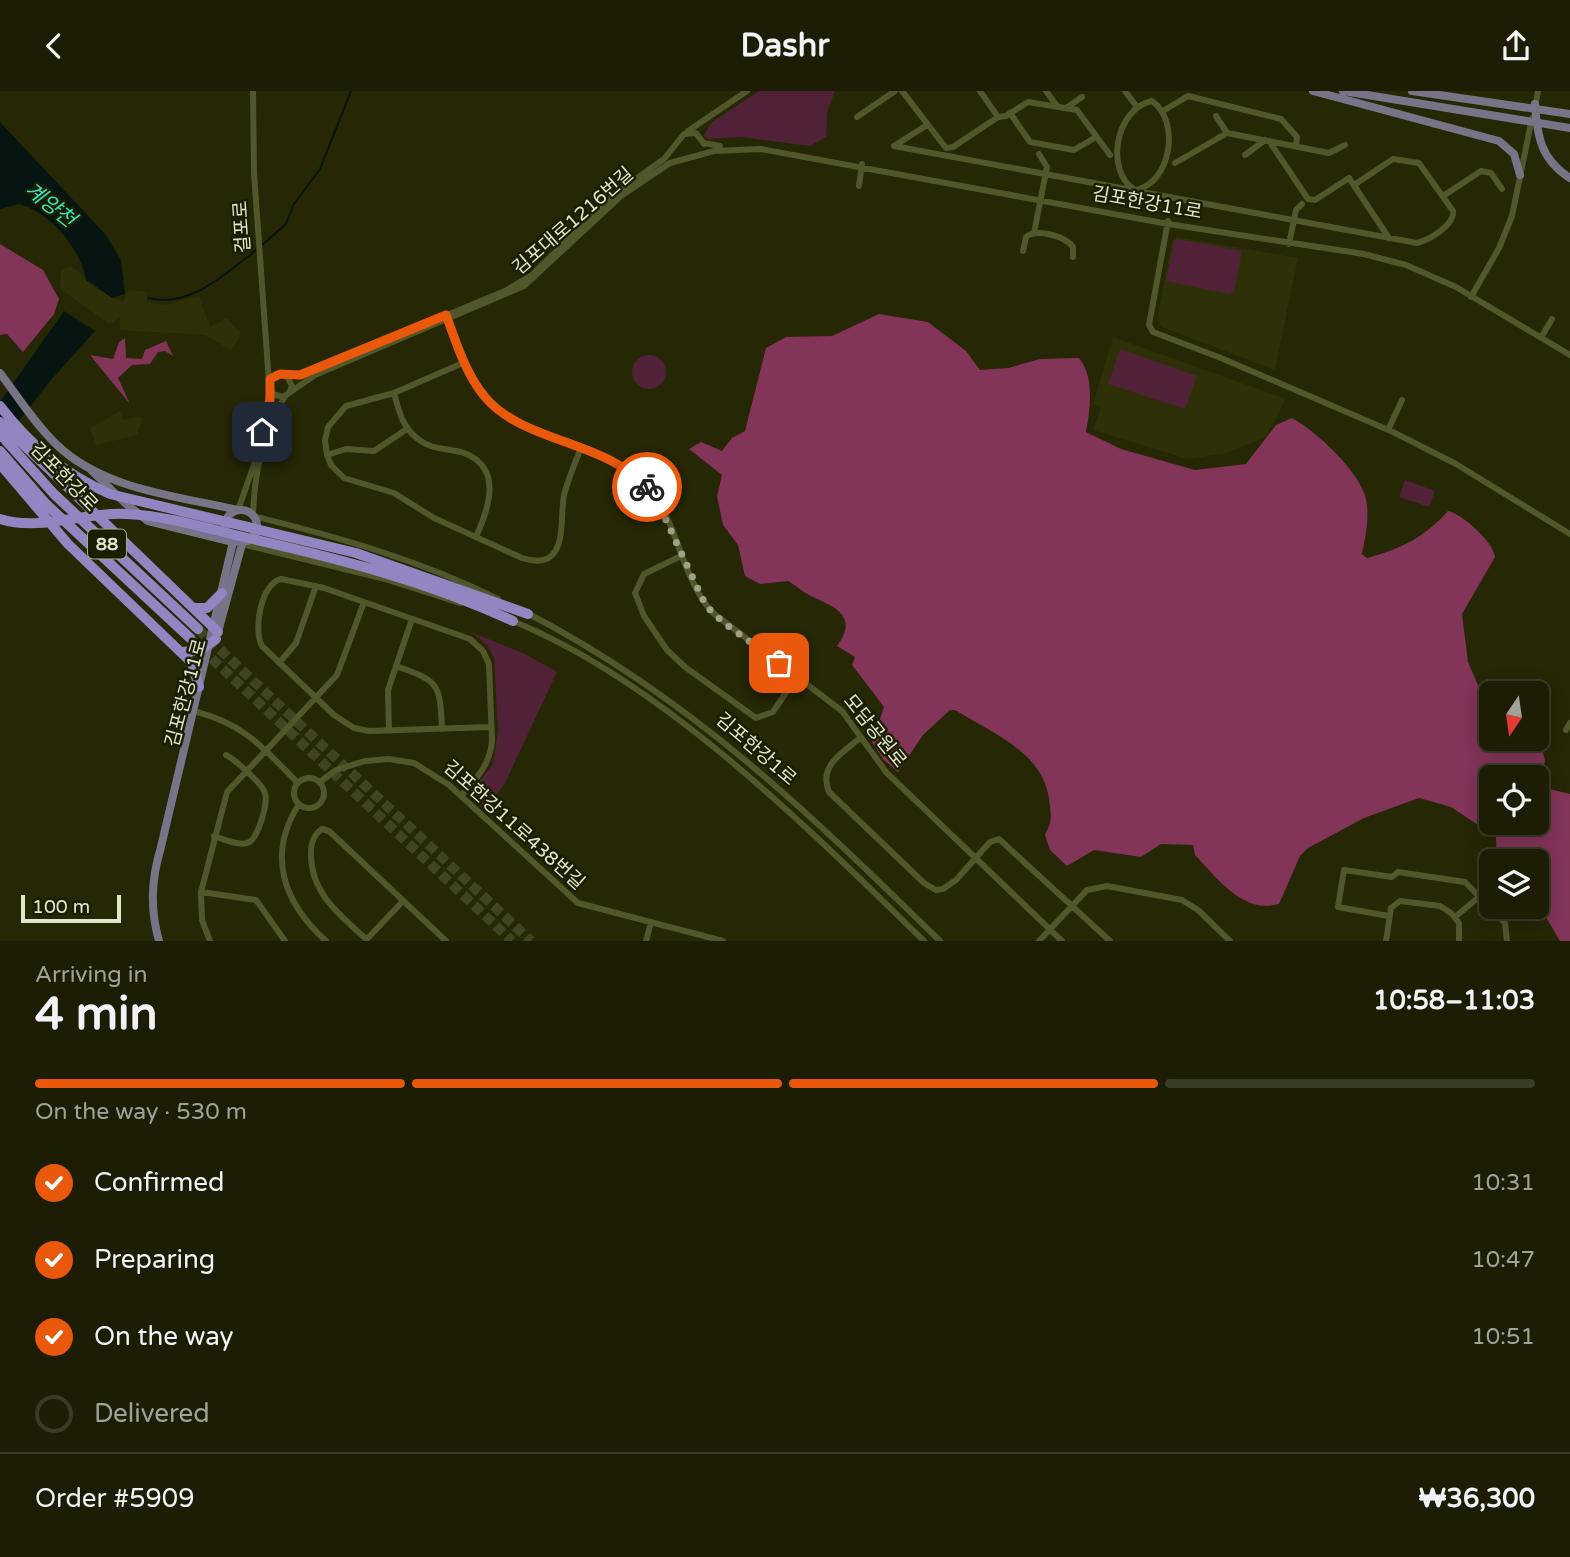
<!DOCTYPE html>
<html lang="en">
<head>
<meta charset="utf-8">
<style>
	body { margin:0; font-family:"Varela Round","Noto Sans KR",sans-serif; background:#25260e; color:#f1f3f6; height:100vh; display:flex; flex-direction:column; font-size:26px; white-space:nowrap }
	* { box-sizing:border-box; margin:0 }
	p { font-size:23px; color:#a0a29a }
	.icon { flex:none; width:38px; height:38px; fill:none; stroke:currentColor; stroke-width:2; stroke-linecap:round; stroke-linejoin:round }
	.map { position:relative; height:850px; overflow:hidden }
	.sheet { display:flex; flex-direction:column; background:#1c1d04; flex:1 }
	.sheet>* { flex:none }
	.needle { width:46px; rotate:193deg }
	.fabs { position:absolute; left:1479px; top:590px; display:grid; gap:14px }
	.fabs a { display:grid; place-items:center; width:70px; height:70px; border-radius:10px; background:#1c1d04; box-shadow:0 4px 18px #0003,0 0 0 2px #3a3b26; font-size:35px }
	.scale { position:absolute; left:21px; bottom:18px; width:100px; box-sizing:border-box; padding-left:7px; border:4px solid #e2e5cd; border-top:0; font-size:19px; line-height:24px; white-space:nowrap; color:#e2e5cd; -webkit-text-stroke:5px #1b1e00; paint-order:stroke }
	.pin { position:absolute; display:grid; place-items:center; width:60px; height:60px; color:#fff; margin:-30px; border-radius:14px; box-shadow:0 4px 10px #0006 }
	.courier { position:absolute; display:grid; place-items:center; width:70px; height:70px; margin:-35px; border:5px solid #ea580c; border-radius:50%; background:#fff; color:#222; box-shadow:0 2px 9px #0007 }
	.summary em { font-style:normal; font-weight:700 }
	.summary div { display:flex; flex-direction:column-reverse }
	.summary { display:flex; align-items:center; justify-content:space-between; height:119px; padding:0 35px }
	h1 { font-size:46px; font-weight:700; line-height:52px }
	.bar { display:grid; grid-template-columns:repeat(4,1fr); gap:10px 7px; align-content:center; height:84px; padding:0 35px }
	.bar i { height:9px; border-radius:5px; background:#3a3b26 }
	.bar .current { background:#ea580c }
	.bar p { grid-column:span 4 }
	.line { display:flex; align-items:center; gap:18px; padding:0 35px; border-top:2px solid #3a3b26 }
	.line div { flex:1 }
	ol { padding:0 35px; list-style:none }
	li { display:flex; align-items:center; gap:21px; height:77px }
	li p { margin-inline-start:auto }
	li .icon { padding:7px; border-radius:50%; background:#ea580c; color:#fff; stroke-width:4 }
	li:last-child { color:#a0a29a }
	li i { width:38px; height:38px; border:4px solid #3a3b26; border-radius:50% }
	header { display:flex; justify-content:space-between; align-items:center; height:91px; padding:0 35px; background:#1c1d04; font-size:32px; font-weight:700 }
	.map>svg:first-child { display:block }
	.built { fill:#2e3108 }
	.green { fill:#512237 }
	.forest { fill:#823459; fill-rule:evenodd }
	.water { fill:#061511 }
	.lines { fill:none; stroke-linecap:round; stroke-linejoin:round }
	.stream { stroke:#061511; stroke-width:2 }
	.highway-tunnel { stroke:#414423; stroke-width:10; stroke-dasharray:10 5; stroke-linecap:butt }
	.minor { stroke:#52572b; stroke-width:6 }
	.major { stroke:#787386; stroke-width:8 }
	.highway { stroke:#9285c2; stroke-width:10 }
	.done { stroke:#a0a287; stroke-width:7; stroke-dasharray:0 12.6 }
	.route { stroke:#ea580c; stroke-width:9 }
	.labels { text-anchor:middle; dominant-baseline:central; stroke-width:5; stroke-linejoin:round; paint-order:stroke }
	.shield { fill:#1b1e00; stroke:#a6a990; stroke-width:2 }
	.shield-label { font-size:18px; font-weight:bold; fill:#e2e5cd }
	.street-label { font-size:19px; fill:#e2e5cd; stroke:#1b1e00 }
	.water-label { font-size:21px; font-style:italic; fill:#38e4be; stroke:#1b1e00 }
</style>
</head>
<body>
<header><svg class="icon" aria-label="back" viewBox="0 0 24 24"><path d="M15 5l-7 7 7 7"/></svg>Dashr<svg class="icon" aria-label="share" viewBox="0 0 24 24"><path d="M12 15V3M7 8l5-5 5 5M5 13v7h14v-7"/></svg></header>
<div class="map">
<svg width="1570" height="850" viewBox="0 0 1570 850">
	<rect width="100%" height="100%" fill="#252705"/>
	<!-- built -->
	<path class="built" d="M1177,146L1298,167L1275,279L1162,236L1157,229L1172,150Z
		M71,175L112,207L123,210L128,199L148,201L146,211L164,214L199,205L210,236L227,227L240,241L239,248L231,259L205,244L120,239V226L110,233L60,198L61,179Z
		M1113,246L1286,308L1266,346L1227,362L1188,368L1093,339L1101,316L1093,313Z
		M120,320L123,329L139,325L142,328L137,344L96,354L90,337Z"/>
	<!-- green -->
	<path class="green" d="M759,0H835L827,21L826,46L810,55L741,46L709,48L703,45L712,31Z
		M1177,148L1242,160L1234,200L1229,203L1166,190L1174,150Z
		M1120,258L1197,285L1185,318L1108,293Z
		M632 281a17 17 0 1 1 34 0a17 17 0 1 1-34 0Z
		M1405,389L1435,400L1429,416L1399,406Z
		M471,541L525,563L557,581L505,692L485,718L470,702L493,673L498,640L494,567L488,555Z"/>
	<!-- forest -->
	<path class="forest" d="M0,153L43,179L59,208L54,223L23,261L7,243L0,244Z
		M879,223L928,231L966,260L980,279L1008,277L1040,268L1079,267C1095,286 1090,319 1086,341L1121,358L1195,379L1246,373L1276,334L1292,327C1316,340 1350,373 1362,397C1372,416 1366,443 1362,463L1367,467C1401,458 1425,446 1448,420C1463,423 1494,452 1495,466L1462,523L1468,571L1483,606L1491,610V648H1536L1537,636L1545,670L1540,690L1549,698L1570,703V850H1560L1537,811L1536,770H1497L1496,746L1451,716L1419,707L1364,727L1308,757L1300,765L1279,813C1243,823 1218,788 1195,764L1193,754L1161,753L1141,766L1094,759L1067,775L1050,759L1045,744C1053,729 1051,724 1049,708C1043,661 992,642 955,619H950L923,644L898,681L883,668L872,651L884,616L852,574L855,566L837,555C859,525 835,516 811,505C802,501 796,494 788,490L760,493L745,485L738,454L723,434L717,405L722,384L689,358L701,351L722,360L732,347L745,340L766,257L786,246L832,245ZM1536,686V732H1491V686Z
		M125,247L126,267L142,268L145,259L166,250L173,265L165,260L158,261L150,273L132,274L118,287L130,313L90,264L113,268L119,251Z"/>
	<!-- water -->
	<path class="water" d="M0,31L106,144L121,169L125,203L112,207L86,189C81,158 50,121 19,113L0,118Z
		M64,220L95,240L50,290L0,354V311Z"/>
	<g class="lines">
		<!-- stream -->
		<path class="stream" d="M262,154L286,133L294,113L320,78L351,0
			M148,207C191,218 226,181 258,158"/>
		<!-- highway-tunnel -->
		<path class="highway-tunnel" d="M198,538L531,850
			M190,547L512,850"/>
		<!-- minor -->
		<path class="minor" d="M253,0L254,82L269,292
			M902,0L946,57L953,56L998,26L980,0
			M1046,0L1057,15
			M1125,0L1137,16
			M1152,10C1181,30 1171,93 1135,99C1104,80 1116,17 1152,10Z
			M1066,17L1082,6
			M1535,17L1538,0
			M1163,20L1188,5L1281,28L1297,46L1296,55
			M1010,22L1030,51L1074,59L1096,46
			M1216,25L1227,42L1329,62L1345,54
			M857,26L895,0
			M998,26L1006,25L1028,11L1077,19L1110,64
			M688,40L747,0
			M1269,50L1308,108L1315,109L1349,87L1389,147
			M704,52L720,55
			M894,55L1417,152C1429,149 1455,134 1453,120L1419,72L1393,68L1354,94
			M894,55L927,34
			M1245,64L1265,49
			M1175,72L1227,42
			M859,95L862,73
			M1443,105L1481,80L1491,82L1502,98
			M1168,130L1149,234L1153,241L1221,267L1393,341L1456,373L1570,443
			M1034,142L1047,76L1039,63
			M1289,153L1296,119L1302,113
			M1023,160L1026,146C1036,137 1065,145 1073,156V166
			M1471,206L1499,157L1512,125L1532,27
			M446,224C457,252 467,288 488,310C531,354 605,350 647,395C679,431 680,486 713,522L842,620L886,681L1062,850
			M423,234L505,200L532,184L615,103L664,68L684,43L696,42L704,53
			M1542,245L1552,228
			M465,271L394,302L346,315L328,336L325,349L327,364L331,374L344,387L394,402L434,427L522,467C570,482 559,430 564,404C568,388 575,372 581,357
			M287,285L292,295L289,302L283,306L272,303L269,292L276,283L300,284L374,254
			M289,302L315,284L524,195L621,105L670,72L714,60L761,58L1168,133L1364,163L1406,174L1456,196L1570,264
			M394,302C399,320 402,336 418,348C431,359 449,357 464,362C504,377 488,419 476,446
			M286,304C263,337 254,385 253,425C338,446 420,469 498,508
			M1388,339L1402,309
			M327,364L346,358L374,360L407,338
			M238,419L256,368L270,299
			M242,453L385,488L460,512
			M681,465L644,483L635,502L644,525L667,559L685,576L756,627L773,621L797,585
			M527,522C691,607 809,722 940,850
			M510,529C661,589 808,737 924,850
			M279,572L296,552L316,495
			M396,575C439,590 440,592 442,638
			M197,621C245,633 265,659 298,692
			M1566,639L1570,632
			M389,640L388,599L412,528
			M860,647C842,662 818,675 829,701L924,792L936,799L943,798L956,789L990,751L999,748L1110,850
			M294 702a15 15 0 1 1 30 0a15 15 0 1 1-30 0Z
			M320,691L336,679L365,670L389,668L414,672L449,694L578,812L723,850
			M461,705C476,688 490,674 492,650L489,573L483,560L470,548L324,497L281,488C261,493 253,538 262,555L334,624L354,637L369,640L491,636
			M299,713C266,765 284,812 326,850
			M214,745C223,748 238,755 247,752C258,749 268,713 265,702C263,693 234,668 226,664
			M201,801L256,809L285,850
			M1389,825L1338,816L1344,779L1392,786L1398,781L1465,791L1505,832L1507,850
			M1455,826L1480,805
			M366,848C340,824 310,802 311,762C311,752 313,744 322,738L329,740L446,850
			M366,849L403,810
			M210,850L202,829L201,801L227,701L337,584L364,511
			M646,850L651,831
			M1039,850L1087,799L1107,795L1182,809L1198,819L1230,850
			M1386,850L1391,817L1400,810L1440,815L1451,822L1459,832V850"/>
		<!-- major -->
		<path class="major" d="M1313,0L1499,50L1514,63L1520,84
			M1343,0L1570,37
			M1412,0L1570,23
			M1535,13C1537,45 1541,69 1570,87
			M0,282C18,306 35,333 57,354C104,399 178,405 238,419
			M91,379L125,412L148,430L233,451L160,760
			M225 435a16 16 0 1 1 32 0a16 16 0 1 1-32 0Z
			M218,541L242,453
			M159,850C150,818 151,789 161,756"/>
		<!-- highway -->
		<path class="highway" d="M0,315C30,354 64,383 110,403L356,462L528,523
			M0,331L218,541
			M0,343L54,403L198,538
			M0,360L46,413L190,547
			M0,373L68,453L192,572L199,596
			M0,428C40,441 86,420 127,423C168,425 209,438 248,447C340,468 427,490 513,530
			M194,517H207L222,502
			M182,561L201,559L216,548"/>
	</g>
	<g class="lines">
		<!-- done -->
		<path class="done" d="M647,396L658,412L706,515L724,532L779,572"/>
		<!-- route -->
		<path class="route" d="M262,341L270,309V288L280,283L300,284L446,224C456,251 466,284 485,306C522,351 606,350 647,396"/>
	</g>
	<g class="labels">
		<!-- shield labels -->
		<rect class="shield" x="88" y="438.5" width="38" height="29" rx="5"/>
		<g class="shield-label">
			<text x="107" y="453">88</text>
		</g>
		<!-- street labels -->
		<g class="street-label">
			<text transform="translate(1147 112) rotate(10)">김포한강11로</text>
			<text transform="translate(573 130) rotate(-41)">김포대로1216번길</text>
			<text transform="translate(242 136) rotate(-94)">걸포로</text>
			<text transform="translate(64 386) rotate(46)">김포한강로</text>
			<text transform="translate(186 602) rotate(-75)">김포한강11로</text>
			<text transform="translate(875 640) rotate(51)">모담공원로</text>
			<text transform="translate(756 658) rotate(41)">김포한강1로</text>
			<text transform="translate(514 734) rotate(42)">김포한강11로438번길</text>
		</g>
		<!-- water labels -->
		<g class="water-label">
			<text transform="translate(50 114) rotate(38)">계양천</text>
		</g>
	</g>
</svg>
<div class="fabs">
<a><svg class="needle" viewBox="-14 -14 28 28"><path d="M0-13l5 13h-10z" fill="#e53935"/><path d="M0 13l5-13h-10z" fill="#a0a29a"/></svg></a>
<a><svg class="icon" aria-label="locate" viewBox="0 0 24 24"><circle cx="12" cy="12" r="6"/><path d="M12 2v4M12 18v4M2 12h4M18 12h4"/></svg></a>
<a><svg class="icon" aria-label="layers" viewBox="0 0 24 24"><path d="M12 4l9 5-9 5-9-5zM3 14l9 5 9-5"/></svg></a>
</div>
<div class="scale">100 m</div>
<div class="pin" style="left:779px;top:572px;background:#ea580c"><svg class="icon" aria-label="bag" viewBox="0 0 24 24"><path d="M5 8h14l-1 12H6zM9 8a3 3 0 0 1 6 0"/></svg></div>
<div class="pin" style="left:262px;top:341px;background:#1f2937"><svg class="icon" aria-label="home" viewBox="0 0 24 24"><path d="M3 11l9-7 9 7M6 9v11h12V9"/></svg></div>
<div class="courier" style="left:647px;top:396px"><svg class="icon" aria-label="bike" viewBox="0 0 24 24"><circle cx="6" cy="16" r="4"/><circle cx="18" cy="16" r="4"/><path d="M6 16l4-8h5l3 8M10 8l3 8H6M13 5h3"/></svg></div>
</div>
<section class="sheet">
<div class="summary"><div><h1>4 min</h1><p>Arriving in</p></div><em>10:58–11:03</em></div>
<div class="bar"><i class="current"></i><i class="current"></i><i class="current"></i><i></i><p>On the way · 530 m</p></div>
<ol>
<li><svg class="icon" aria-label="check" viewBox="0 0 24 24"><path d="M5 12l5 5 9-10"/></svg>Confirmed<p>10:31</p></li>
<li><svg class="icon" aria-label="check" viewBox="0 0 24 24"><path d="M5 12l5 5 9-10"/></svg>Preparing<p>10:47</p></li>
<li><svg class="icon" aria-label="check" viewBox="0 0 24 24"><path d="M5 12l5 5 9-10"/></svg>On the way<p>10:51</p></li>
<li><i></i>Delivered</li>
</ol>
<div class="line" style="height:91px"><div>Order #5909</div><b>₩36,300</b></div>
</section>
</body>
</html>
